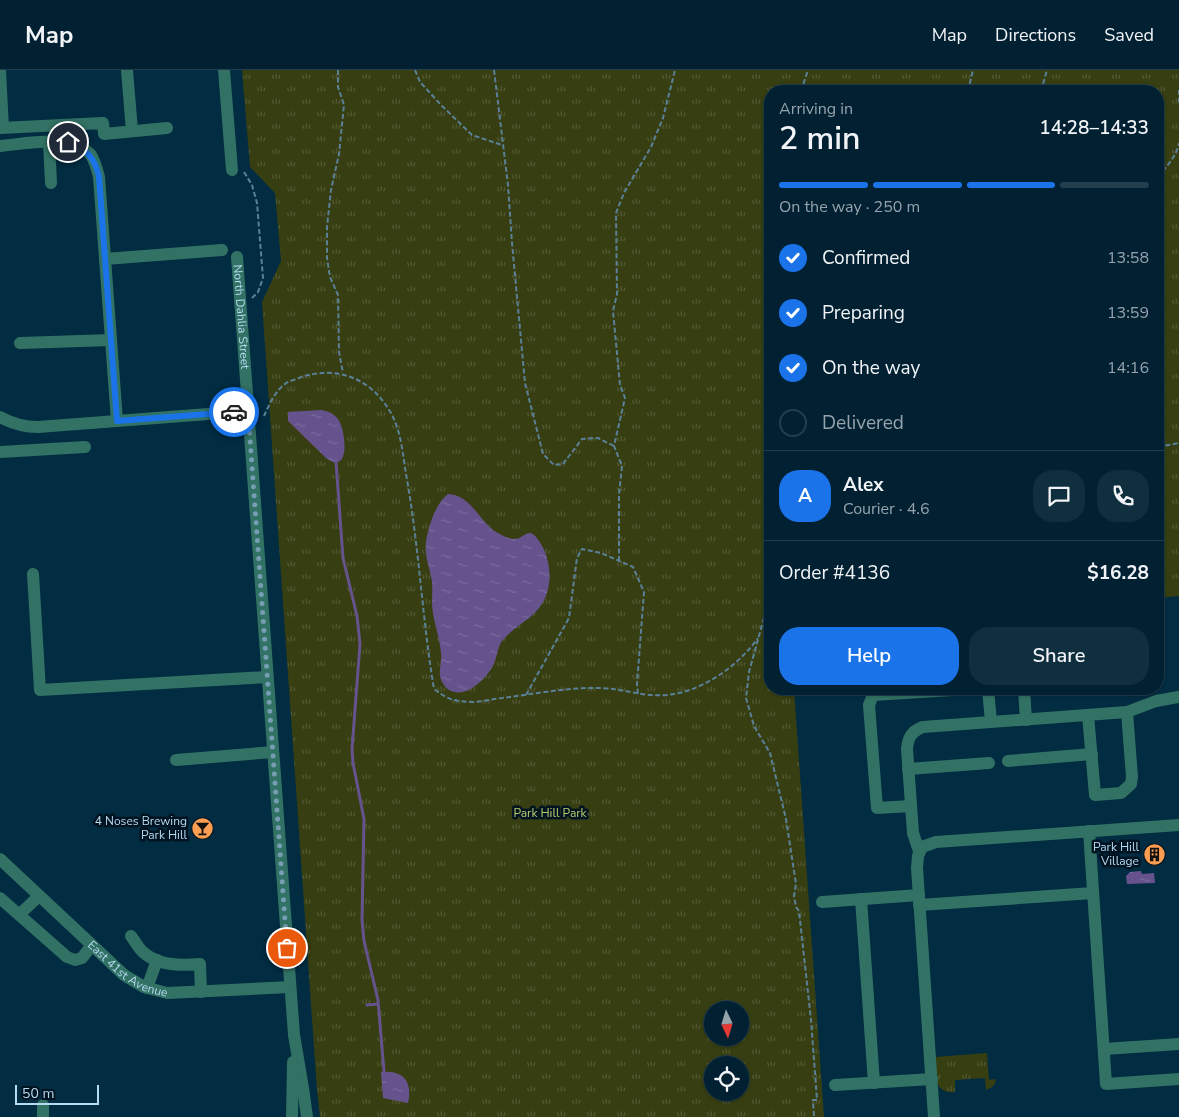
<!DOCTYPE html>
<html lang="en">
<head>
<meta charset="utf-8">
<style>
	body { margin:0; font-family:"Nunito Sans",sans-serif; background:#0f2e3e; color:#f1f3f6; height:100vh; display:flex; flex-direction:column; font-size:19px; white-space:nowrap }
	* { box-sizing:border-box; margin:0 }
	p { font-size:16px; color:#96a3ac }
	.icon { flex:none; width:28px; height:28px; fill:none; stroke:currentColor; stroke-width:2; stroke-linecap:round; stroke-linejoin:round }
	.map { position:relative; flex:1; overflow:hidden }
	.details { position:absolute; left:764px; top:15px; width:400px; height:610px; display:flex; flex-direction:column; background:#012132; border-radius:20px; box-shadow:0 1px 4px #0004,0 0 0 1px #233e4d }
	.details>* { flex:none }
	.needle { width:32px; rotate:176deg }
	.buttons { position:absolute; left:704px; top:931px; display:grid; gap:10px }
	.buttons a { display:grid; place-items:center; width:45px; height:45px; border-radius:50%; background:#012132; box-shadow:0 1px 4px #0004,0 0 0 1px #233e4d; font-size:25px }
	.scale { position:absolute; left:15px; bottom:12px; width:84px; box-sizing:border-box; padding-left:5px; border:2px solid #b6daf2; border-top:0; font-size:14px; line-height:18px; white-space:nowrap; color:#b6daf2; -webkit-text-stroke:4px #001321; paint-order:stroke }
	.pin { position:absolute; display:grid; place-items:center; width:42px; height:42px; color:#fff; margin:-21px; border:2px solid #fff; border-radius:50%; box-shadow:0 1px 5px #0007 }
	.courier { position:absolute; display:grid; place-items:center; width:50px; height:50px; margin:-25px; border:4px solid #1a73e8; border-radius:50%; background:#fff; color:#222; box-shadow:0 1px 6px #0007 }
	.summary em { font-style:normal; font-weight:600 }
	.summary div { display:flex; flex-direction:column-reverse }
	.summary { display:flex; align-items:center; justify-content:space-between; height:85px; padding:0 15px }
	h1 { font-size:32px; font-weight:600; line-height:38px }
	.bar { display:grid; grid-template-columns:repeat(4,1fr); gap:8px 5px; align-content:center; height:60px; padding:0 15px }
	.bar i { height:6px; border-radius:4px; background:#233e4d }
	.bar .selected { background:#1a73e8 }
	.bar p { grid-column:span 4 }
	.line { display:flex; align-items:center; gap:12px; padding:0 15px; border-top:1px solid #233e4d }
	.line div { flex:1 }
	.round { display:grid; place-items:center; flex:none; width:52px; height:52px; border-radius:20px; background:#0f2e3e }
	ol { padding:0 15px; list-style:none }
	li { display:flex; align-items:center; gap:15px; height:55px }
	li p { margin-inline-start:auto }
	li .icon { padding:5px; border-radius:50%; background:#1a73e8; color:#fff; stroke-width:4 }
	li:last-child { color:#96a3ac }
	li i { width:28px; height:28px; border:2px solid #233e4d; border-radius:50% }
	.primary-button { display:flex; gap:10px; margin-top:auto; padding:10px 15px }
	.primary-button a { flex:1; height:58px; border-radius:20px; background:#1a73e8; color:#fff; font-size:20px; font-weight:600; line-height:58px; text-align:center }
	.primary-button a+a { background:#0f2e3e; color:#f1f3f6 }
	header { display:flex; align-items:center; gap:30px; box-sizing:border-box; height:70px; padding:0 25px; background:#012132; border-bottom:1px solid #233e4d }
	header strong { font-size:24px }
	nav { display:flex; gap:28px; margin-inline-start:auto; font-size:18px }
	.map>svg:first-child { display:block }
	.grass { fill:url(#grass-tufts); fill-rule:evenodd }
	.water { fill:url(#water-ripples) }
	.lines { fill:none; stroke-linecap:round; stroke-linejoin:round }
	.stream { stroke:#66538d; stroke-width:3 }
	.path { stroke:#5a8198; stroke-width:2; stroke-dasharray:5 2.5; stroke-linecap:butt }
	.minor { stroke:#327264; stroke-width:12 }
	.done { stroke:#779db4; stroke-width:5; stroke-dasharray:0 9 }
	.route { stroke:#1a73e8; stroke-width:6 }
	.labels { text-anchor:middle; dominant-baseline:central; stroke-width:5; stroke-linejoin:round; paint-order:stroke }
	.street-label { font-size:12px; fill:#b6daf2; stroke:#001321 }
	.park-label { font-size:12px; fill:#bbcc6b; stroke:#001321 }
	.poi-label { font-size:12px; fill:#b6daf2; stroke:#001321; text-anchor:end }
</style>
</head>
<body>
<header>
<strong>Map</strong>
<nav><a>Map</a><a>Directions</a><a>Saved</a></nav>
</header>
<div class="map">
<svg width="1179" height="1047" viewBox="0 0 1179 1047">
	<defs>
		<pattern id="grass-tufts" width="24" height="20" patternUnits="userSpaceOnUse" patternTransform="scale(1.25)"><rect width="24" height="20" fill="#373e11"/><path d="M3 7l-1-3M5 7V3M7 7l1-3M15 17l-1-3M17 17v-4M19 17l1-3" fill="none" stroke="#525934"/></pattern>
		<pattern id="water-ripples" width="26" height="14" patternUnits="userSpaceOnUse" patternTransform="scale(1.25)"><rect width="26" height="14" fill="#66538d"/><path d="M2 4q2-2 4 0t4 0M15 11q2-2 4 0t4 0" fill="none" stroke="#7a6b9e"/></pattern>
	</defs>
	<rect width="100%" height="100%" fill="#012c42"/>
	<!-- grass -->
	<path class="grass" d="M242,0H1179V526L1158,528V21H770V619H794L824,1047H320L317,1020L262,232L281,191L275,123L250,97ZM712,940H740V968H712ZM712,995H740V1022H712Z
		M987,983L989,1010L996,1009C995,1016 993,1017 986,1020L985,1008L955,1010V1022C932,1024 936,1003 935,987Z"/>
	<!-- water -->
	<path class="water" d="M321,340C328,341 333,343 338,349C346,360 351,407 326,388L288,351V342Z
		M448,424C471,425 479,451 496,462C501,465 509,469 514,469C525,469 528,454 539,471C552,489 554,520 539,538C529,551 512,558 502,571C497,578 497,588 493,596C486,608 468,628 451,621C446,619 441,612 440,606C439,599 442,591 441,583C440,570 435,556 433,543C431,533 433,522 432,512C430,498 424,486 426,471C429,456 435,434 448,424Z
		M1141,801L1142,804L1154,803L1155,813L1127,814L1126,806L1130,802Z
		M381,1002C403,1000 413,1011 408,1033L383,1028Z"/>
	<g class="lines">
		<!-- stream -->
		<path class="stream" d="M336,392L343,488L357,546L360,574L352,679L353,693L364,749L362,850L364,871L378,930L384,1002
			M367,935L378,934"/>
		<!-- path -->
		<path class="path" d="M338,0V17L344,35L339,84L331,120L327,157V188L330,207L338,225L339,282L343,303
			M415,0L420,12L442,36L472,65L502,75
			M494,0L508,115L512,173L525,313L543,384L554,395L563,394L582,369L598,368L614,376
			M1179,20V33
			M801,21L808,0
			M968,21L973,0
			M1041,21L1047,0
			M244,102L252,115L257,133L263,208L258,222L252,228
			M1158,107C1165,98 1177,86 1179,73
			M770,118C763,129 763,140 770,151
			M264,346C269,335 275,321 285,314C288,311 295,310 299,308C337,294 373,309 392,345C401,362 403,385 406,404C419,475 422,548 434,619C449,630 453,631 472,632C482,632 492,629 502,628C534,624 568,617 600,618C629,619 649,630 679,623C710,616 740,593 758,568
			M1158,377L1179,373
			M619,491V424L622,396L614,376L625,328L620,315L613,241L617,224L616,143L624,123L651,77L663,48L675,0
			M770,526L749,602L746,628L754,656L770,683L786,749L796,814L794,826L796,837L799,841L811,950L817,1030H813L814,1047
			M526,625L569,548L577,488L582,479L601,483L633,497L644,522L637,614L638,624"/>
		<!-- minor -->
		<g class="minor">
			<path d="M0,0L3,58"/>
			<path d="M127,0L132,61"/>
			<path d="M224,0L232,100"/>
			<path d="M0,58L103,53L104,64L167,58"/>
			<path d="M49,72L51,113"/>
			<path d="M0,76C25,74 72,63 91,85C95,91 97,99 99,107L117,351"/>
			<path id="s1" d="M237,187L294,965L303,1018L307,1047"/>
			<path d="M105,189L222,180"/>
			<path d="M20,273L111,270"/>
			<path d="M0,347C13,354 24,357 38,357L248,341"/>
			<path d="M0,382L85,377"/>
			<path d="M33,504L40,620L267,607"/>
			<path d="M988,619L991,652"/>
			<path d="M1024,619L1026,650"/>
			<path d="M1088,645L1095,725L1121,723L1131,714L1132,707L1127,642"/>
			<path d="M176,690L273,682"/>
			<path d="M1008,691L1092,684"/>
			<path d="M908,699L989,693"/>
			<path d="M911,736L877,738L869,635L873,625L969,619"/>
			<path d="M1089,761L1106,1014L1179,1009"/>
			<path d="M919,781L913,763L907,679C908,667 912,661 923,657L1127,642L1156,631L1179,627"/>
			<path id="s2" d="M0,789L124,905L144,917L167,923L290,917"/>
			<path d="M0,828L67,887L75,890L82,888L92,875"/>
			<path d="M861,829L874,1013"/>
			<path d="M822,832L919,825"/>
			<path d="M919,835L1093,823"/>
			<path d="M20,844L39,826"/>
			<path d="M131,866C135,871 138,878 143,882C158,896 181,896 200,894L201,922"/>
			<path d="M147,918L157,890"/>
			<path d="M1104,979L1179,974"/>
			<path d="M835,1015L932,1009"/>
			<path d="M43,1047V1035"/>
			<path d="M292,1047L293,992"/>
			<path d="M934,1047L917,798L918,786L922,777L936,772L1179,755"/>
		</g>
	</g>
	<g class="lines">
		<!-- done -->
		<path class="done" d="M234,342L248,341L287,878"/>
		<!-- route -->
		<path class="route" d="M68,72C86,78 95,88 99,107L117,351L234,342"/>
	</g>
	<!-- icons -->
	<defs>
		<symbol id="bar-disc" viewBox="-11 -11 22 22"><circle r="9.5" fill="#fb9e51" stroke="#001321"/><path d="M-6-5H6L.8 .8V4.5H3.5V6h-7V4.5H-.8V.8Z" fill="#111"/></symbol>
		<symbol id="building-disc" viewBox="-11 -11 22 22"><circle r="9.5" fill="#fb9e51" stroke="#001321"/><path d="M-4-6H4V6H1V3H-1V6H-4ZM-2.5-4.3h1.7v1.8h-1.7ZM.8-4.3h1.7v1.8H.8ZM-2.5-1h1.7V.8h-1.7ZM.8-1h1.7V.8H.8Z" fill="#111"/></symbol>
	</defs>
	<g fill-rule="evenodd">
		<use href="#bar-disc" x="190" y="746" width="25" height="25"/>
		<use href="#building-disc" x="1142" y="772" width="25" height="25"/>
	</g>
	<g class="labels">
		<!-- street labels -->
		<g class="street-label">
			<text stroke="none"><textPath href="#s1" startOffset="60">North Dahlia Street</textPath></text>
			<text stroke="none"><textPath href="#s2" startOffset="170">East 41st Avenue</textPath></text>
		</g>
		<!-- park labels -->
		<g class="park-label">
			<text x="550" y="743">Park Hill Park</text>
		</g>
		<!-- poi labels -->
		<g class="poi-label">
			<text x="187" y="751">4 Noses Brewing<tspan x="187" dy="14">Park Hill</tspan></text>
			<text x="1139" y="777">Park Hill<tspan x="1139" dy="14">Village</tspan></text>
		</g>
	</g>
</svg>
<div class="buttons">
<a><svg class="needle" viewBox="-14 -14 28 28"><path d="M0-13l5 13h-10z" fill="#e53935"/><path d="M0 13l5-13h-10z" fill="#96a3ac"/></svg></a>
<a><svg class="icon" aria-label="locate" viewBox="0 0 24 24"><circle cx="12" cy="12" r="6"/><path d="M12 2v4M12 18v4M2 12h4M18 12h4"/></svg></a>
</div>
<div class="scale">50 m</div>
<div class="pin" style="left:287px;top:878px;background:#ea580c"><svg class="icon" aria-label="bag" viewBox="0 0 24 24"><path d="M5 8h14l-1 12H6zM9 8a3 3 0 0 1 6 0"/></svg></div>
<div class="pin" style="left:68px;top:72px;background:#1f2937"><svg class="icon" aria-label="home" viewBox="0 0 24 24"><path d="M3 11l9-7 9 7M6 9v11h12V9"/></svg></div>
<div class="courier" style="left:234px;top:342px"><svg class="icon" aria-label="car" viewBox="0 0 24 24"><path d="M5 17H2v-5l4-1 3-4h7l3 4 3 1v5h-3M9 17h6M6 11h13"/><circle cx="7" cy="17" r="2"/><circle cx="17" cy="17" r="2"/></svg></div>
<section class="details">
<div class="summary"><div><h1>2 min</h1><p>Arriving in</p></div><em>14:28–14:33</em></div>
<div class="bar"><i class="selected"></i><i class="selected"></i><i class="selected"></i><i></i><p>On the way · 250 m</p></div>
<ol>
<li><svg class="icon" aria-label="check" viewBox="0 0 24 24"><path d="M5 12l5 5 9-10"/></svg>Confirmed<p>13:58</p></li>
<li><svg class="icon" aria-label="check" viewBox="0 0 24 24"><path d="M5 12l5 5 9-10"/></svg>Preparing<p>13:59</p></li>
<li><svg class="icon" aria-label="check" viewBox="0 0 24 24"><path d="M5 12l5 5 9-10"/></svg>On the way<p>14:16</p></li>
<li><i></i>Delivered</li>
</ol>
<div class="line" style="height:90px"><b class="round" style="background:#1a73e8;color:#fff">A</b><div><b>Alex</b><p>Courier · 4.6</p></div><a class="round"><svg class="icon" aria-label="chat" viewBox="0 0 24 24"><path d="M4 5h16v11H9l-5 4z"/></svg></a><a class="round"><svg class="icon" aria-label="phone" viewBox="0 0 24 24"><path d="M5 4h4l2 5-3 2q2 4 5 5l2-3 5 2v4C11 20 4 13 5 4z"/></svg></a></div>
<div class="line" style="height:65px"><div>Order #4136</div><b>$16.28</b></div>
<div class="primary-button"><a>Help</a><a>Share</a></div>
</section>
</div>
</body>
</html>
